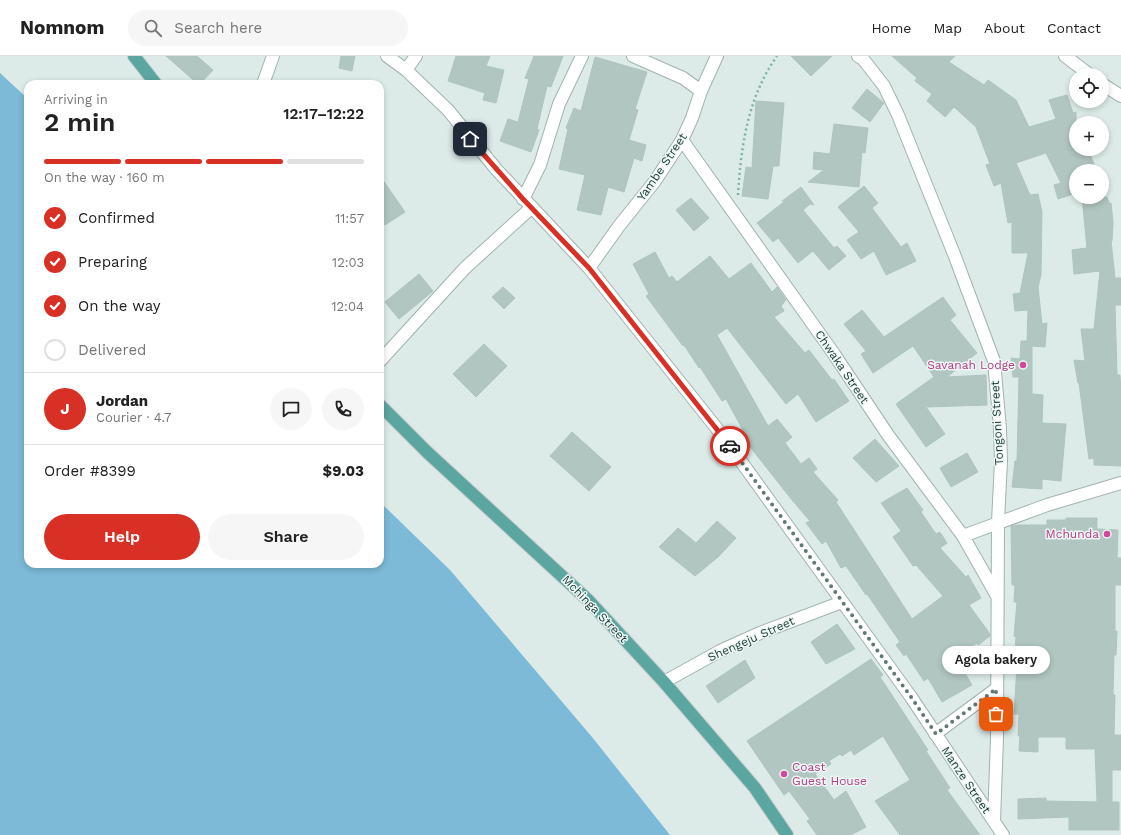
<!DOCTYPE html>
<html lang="en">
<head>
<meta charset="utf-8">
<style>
	body { margin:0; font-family:"Work Sans",sans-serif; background:#f6f6f6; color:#222; height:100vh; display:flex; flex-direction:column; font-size:15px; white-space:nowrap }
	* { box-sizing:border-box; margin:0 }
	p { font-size:13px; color:#767676 }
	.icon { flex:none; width:22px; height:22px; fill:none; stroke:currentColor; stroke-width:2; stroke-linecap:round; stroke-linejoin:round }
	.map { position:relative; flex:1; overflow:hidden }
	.sheet { position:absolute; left:24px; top:24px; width:360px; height:488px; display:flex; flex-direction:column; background:#fff; border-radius:12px; box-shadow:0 2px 6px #0003 }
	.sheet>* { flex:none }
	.fabs { position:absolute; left:1069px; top:12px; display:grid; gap:8px }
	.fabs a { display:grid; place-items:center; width:40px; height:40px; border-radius:50%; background:#fff; box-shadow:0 2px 6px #0003; font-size:20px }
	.pin { position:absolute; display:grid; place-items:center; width:34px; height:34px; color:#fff; margin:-17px; border-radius:8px; box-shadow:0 2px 6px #0006 }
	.courier { position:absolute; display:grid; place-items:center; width:40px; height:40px; margin:-20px; border:3px solid #d93025; border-radius:50%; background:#fff; color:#222; box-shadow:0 1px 5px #0007 }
	.bubble { position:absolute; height:28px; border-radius:14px; background:#fff; box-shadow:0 2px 6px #0003; font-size:13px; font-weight:600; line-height:28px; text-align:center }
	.head em { font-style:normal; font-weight:600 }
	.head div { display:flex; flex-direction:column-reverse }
	.head { display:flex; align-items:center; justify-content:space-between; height:68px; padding:0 20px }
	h1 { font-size:26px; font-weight:600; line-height:30px }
	.bar { display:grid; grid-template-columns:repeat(4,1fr); gap:6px 4px; align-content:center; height:48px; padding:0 20px }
	.bar i { height:5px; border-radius:3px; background:#e0e0e0 }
	.bar .on { background:#d93025 }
	.bar p { grid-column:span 4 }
	.line { display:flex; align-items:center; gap:10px; padding:0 20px; border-top:1px solid #e0e0e0 }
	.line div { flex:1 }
	.round { display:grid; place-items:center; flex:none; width:42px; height:42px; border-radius:21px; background:#f6f6f6 }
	ol { padding:0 20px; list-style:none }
	li { display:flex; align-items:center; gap:12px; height:44px }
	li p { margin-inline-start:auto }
	li .icon { padding:4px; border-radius:50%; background:#d93025; color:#fff; stroke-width:4 }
	li:last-child { color:#767676 }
	li i { width:22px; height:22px; border:2px solid #e0e0e0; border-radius:50% }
	.action { display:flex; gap:8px; margin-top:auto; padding:8px 20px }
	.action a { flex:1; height:46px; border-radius:24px; background:#d93025; color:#fff; font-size:16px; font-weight:600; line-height:46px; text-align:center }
	.action a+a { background:#f6f6f6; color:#222 }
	header { display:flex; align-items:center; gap:24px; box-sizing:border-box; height:56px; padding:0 20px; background:#fff; border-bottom:1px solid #e0e0e0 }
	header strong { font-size:19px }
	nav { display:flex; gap:22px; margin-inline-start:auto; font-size:14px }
	.search { width:280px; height:36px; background:#f6f6f6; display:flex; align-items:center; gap:10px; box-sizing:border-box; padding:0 14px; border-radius:22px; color:#767676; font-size:15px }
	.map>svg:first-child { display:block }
	.water { fill:#7cbad8 }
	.building { fill:#b1c6c0; stroke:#aec5bf }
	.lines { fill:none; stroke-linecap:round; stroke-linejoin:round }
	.minor-casing { stroke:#9fb3af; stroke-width:14 }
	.major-casing { stroke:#bfc8c7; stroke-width:14 }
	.path { stroke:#79b2aa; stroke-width:2.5; stroke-dasharray:2 3; stroke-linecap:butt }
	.minor { stroke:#fff; stroke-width:12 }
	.major { stroke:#5ba6a0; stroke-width:12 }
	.done { stroke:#5f7975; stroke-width:4; stroke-dasharray:0 7.2 }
	.route { stroke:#d93025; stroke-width:5 }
	.hotel-dot { fill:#d1479c; stroke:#edf7f4; stroke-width:1.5 }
	.labels { text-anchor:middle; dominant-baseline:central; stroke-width:3; stroke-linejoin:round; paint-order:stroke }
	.street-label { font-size:12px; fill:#1c3c38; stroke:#edf7f4 }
	.hotel-label { font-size:12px; fill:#b23c85; stroke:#edf7f4; text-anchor:end }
</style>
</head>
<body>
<header>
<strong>Nomnom</strong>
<div class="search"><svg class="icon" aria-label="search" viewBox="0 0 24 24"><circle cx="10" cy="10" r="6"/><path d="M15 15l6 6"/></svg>Search here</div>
<nav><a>Home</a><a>Map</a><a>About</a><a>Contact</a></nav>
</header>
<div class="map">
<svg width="1121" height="779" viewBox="0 0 1121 779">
	<rect width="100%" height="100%" fill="#dcebe7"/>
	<!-- water -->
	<path class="water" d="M0,17L28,43V508H380V446L450,514L592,681L670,779H0Z"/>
	<!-- building -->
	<path class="building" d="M166,0H197L213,14L200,28H198Z
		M341,0H355L352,15L339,12Z
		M456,0H490L486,10L504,14L496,47L483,44L485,37L448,25Z
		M534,0H563L551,31L547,30L537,73L539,74L531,96L500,85L508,63L518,66L529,23L525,22Z
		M791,0H832L811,20Z
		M892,0H955L949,6L984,29L988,24L1016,44L1029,71L1056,63L1049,44L1067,39L1073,57L1076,56V93H1088L1094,108L1076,112V137L1058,143L1054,129L1061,127L1046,97L1016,107L1030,139L1038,138L1042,156L1041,219L1038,231L1042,268L1047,267L1045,291L1032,290V338L1043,339L1042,367L1066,368L1061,425L1042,423V433L1012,431L1015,405H1017L1019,321H1013L1011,302L1020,303L1021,285H1027L1028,254L1015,255L1013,238L1020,237L1028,197H1012V166L1008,167L1001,127L994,130L986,109L990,108L976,71L954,51L945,61L927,45L932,38L915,25L917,22Z
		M595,1L647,16L635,53L638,54L629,84L646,89L642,105L634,102L624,136L608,131L601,159L577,154L585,119L559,113L568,73L566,72L574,52L581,55Z
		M867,33L884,47L870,66L852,52Z
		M756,45L784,47L779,110H773L768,143L742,140L746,111L752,112Z
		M834,68L868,72L865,97L862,96L859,131L808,126L824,114L813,113L814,96L830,98Z
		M380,120L405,156L385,169L380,162Z
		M864,130L878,147L872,152L901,191L907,187L916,205L886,219L874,195L861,203L847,184L859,176L838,151Z
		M801,131L814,149L810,148L803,154L834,192L837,190L846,200L829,214L813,195L798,207L778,182L773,186L757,167L785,145H782Z
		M1082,141H1107L1109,147H1111L1113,166L1112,185H1111L1115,222H1121V249H1115L1117,319H1120L1121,336V410L1094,409V402L1089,403L1079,327H1078L1074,304L1085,305L1081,273H1094L1100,215L1074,218L1072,194L1087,192Z
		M691,142L709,162L694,175L676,154Z
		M655,196L669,222L672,220L677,226L710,200L729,223L751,207L772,236L777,231L786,244L781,250L784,255L774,261L805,297L809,294L832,324L834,323L849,345L816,366L798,338L786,348L727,272L717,279L768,370L777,363L792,381L785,387L801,408L809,402L817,413L813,416L838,444L836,446L912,563L943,540L916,509L913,510L893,481L901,475L881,447L907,432L923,454L921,456L936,478L940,476L947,487L940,492L966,521L968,519L981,542L969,549L990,578V580L978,589L977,587L955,601L972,629L942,646L928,622L924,625L906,598L904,600L896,589L900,586L867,538L866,539L846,510L841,512L826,485L822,488L806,467L810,465L792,444L747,387L749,385L726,343L722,345L700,311L699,312L684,289L683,290L646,240L649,238L633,208Z
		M419,218L433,235L399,263L385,246Z
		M503,231L515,242L504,253L492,241Z
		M943,241L956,259L950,264L977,297L947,321L986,319L987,349L926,351L945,378L926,391L896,348L934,321L913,290L873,317L861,298L866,295L844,268L862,254L884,281Z
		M484,288L507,310L476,341L453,318Z
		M572,376L611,411L589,435L550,400Z
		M875,383L899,410L876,426L853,402Z
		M967,397L978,416L951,431L940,412Z
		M1066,462H1097V473L1118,474L1117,502H1121V529H1115V575H1117L1116,599H1114L1113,639H1115L1114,679H1121V714H1112V746H1119V774H1069V761L1018,763V743L1046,742V745L1097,746L1095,693H1066V681H1038V696L1019,695L1020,680H1018L1019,658H1014L1018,594H1015L1016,581L1014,580L1017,546H1014L1015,529H1012L1011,470L1015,469H1047V464H1066Z
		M717,465L736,482L718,501L695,520L659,491L678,472L696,487Z
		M837,568L855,593L826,608L811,586Z
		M871,603L883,619L880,621L928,694L926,695L950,732L947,734L980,779H900L875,745L910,724L883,680L854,699L851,694L842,700L840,698L829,705L831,708L815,718L834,744L846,735L866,771L851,779H817L807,765L810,763L789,735L784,739L747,685Z
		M745,604L755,622L718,647L706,630Z"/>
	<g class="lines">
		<defs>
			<path id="minor" d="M387,0L406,14L448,54L496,113L589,212L722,379L911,641L1003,779
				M633,0L683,22L701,35
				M858,0L863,3L884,30L898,59L954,198L994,305L1000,373L1001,405L998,466L997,682L994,765
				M1065,0L1090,19
				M406,14L416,0
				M263,28L273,0
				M1102,28L1121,40
				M682,84L834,298L888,379L963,480L997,540
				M523,143L540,109L559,48L582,0
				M589,212L619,170L655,125L682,84L692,62L701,35L717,0
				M380,305L465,212L531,152
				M963,480L1047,449L1121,427
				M664,626L720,595L760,577L842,546
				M935,678L996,633"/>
			<path id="major" d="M134,0L156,28
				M380,349L427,396L589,545L664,626L755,732L787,779"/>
		</defs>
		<!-- minor casing -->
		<use href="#minor" class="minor-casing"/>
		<!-- major casing -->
		<use href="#major" class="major-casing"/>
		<!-- path -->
		<path class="path" d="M738,139C741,89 748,41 777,0"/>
		<!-- minor -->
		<use href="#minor" class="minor"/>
		<!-- major -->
		<use href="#major" class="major"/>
	</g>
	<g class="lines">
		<!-- done -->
		<path class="done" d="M730,390L911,641L936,678L996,633V658"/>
		<!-- route -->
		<path class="route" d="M470,83L523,143L589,212L730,390"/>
	</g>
	<!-- markers -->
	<g class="hotel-dot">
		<circle cx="1023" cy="309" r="4"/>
		<circle cx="1107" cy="478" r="4"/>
		<circle cx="784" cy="718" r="4"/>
	</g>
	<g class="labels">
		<!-- street labels -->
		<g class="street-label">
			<text transform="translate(662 111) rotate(-56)">Yambe Street</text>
			<text transform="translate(842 311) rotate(56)">Chwaka Street</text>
			<text transform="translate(997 367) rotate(-93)">Tongoni Street</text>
			<text transform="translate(595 553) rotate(46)">Mchinga Street</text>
			<text transform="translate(751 583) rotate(-24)">Shengeju Street</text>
			<text transform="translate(966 724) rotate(56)">Manze Street</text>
		</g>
		<!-- hotel labels -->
		<g class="hotel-label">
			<text x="1015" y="309">Savanah Lodge</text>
			<text x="1099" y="478">Mchunda</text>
			<text x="792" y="711" text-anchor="start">Coast<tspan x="792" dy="14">Guest House</tspan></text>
		</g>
	</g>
</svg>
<div class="fabs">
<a><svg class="icon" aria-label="locate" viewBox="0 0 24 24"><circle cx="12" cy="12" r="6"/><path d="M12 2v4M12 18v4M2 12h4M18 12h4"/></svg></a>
<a>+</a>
<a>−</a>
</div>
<div class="pin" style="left:996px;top:658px;background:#ea580c"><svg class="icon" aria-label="bag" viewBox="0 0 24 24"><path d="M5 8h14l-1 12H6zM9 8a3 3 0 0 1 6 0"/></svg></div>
<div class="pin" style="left:470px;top:83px;background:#1f2937"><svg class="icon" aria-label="home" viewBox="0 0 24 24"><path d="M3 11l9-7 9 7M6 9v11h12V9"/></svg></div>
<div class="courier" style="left:730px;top:390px"><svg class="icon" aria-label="car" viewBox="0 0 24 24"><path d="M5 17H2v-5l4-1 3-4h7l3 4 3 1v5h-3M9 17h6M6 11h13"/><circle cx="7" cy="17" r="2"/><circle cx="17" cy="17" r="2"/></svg></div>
<div class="bubble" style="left:942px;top:590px;width:108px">Agola bakery</div>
<section class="sheet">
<div class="head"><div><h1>2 min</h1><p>Arriving in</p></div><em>12:17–12:22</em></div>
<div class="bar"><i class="on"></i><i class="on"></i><i class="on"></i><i></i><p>On the way · 160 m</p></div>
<ol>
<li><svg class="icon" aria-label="check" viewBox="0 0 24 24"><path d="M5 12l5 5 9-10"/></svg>Confirmed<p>11:57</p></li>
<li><svg class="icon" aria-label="check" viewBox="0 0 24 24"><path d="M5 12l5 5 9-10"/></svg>Preparing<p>12:03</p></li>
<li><svg class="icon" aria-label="check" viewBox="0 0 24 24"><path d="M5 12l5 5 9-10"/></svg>On the way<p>12:04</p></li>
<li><i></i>Delivered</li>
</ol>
<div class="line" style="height:72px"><b class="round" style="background:#d93025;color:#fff">J</b><div><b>Jordan</b><p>Courier · 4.7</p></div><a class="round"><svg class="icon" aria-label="chat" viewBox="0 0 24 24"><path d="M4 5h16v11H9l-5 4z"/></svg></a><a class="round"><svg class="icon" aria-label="phone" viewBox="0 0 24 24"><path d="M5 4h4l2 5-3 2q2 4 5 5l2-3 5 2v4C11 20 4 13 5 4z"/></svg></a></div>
<div class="line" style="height:52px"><div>Order #8399</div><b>$9.03</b></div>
<div class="action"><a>Help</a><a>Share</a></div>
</section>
</div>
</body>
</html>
